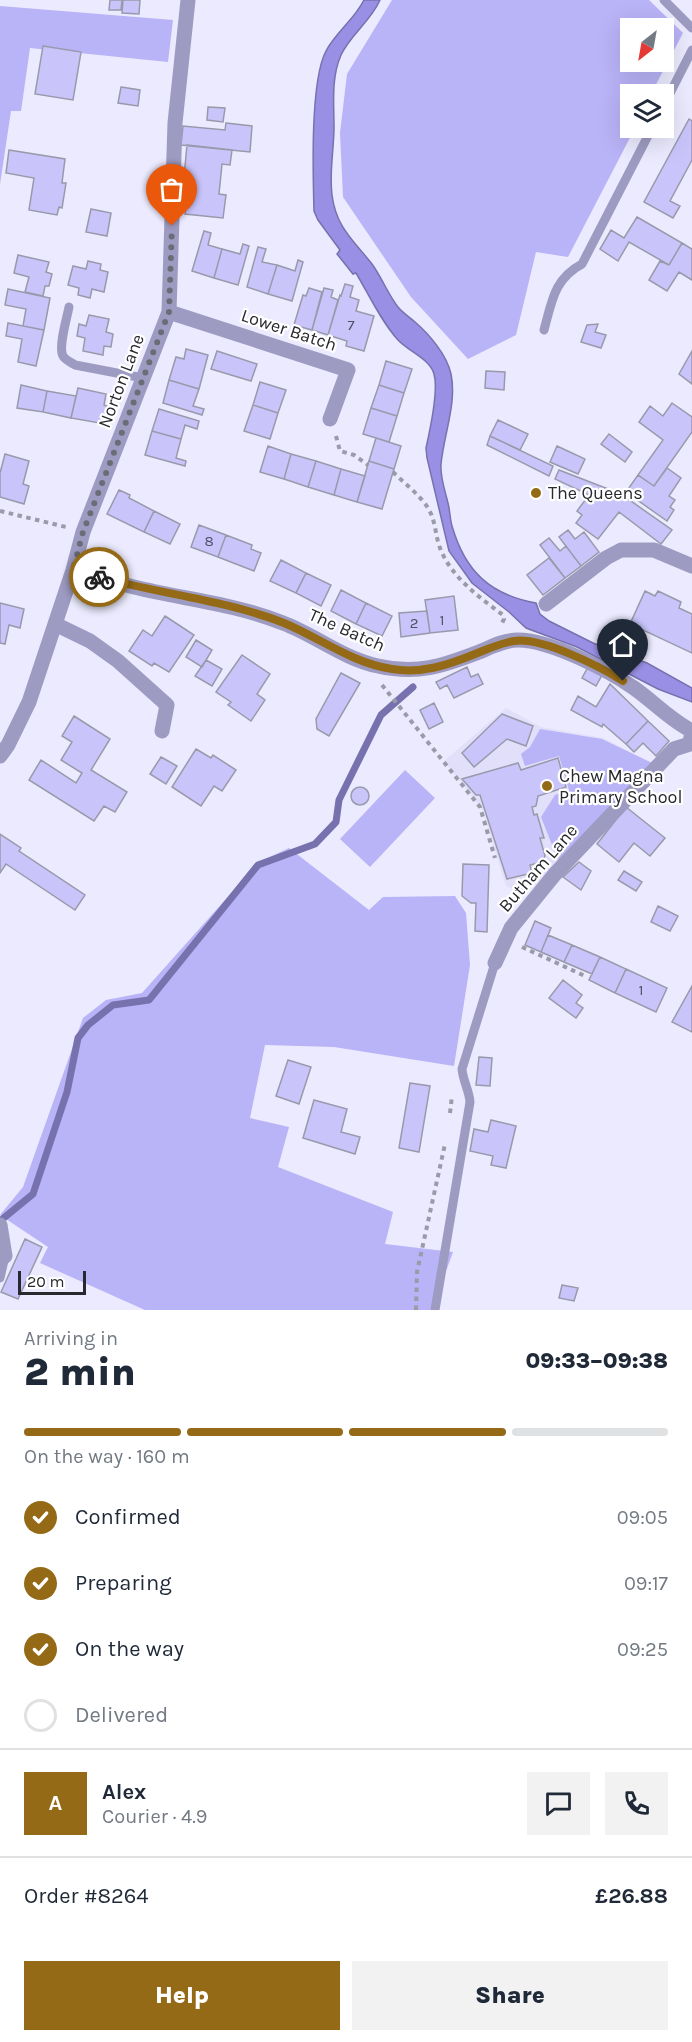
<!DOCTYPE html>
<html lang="en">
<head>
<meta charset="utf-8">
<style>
	body { margin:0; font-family:Karla,sans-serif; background:#f2f2f3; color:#1f2937; height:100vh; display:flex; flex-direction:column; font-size:22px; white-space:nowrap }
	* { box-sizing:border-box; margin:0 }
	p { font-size:20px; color:#747a83 }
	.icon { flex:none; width:33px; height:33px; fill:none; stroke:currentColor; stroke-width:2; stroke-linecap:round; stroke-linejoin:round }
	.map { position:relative; height:1310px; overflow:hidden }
	.side { display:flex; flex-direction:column; background:#fff; flex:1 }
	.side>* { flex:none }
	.needle { width:39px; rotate:211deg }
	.buttons { position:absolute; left:620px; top:18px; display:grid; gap:12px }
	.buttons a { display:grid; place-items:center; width:54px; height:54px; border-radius:0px; background:#fff; box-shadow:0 6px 24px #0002; font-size:30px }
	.scale { position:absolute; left:18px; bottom:15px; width:68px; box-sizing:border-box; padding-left:6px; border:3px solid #28282f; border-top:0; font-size:16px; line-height:21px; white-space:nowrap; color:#28282f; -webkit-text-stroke:4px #fff; paint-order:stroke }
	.pin { position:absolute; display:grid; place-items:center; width:51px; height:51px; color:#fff; margin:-62px -26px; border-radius:50% 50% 50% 0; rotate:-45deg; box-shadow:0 0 6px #0007 }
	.pin .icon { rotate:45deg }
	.courier { position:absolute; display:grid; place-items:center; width:60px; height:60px; margin:-30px; border:4px solid #956a16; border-radius:50%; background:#fff; color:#222; box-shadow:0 2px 8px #0007 }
	.summary em { font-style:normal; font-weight:800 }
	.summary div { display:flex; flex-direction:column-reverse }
	.summary { display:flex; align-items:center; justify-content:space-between; height:102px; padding:0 24px }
	h1 { font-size:39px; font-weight:800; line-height:45px }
	.bar { display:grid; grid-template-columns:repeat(4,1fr); gap:9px 6px; align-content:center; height:72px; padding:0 24px }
	.bar i { height:8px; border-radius:4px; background:#e0e1e3 }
	.bar .active { background:#956a16 }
	.bar p { grid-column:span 4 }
	.line { display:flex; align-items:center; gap:15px; padding:0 24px; border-top:2px solid #e0e1e3 }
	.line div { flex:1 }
	.round { display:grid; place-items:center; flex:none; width:63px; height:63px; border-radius:0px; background:#f2f2f3 }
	ol { padding:0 24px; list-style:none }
	li { display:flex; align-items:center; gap:18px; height:66px }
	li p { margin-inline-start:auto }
	li .icon { padding:6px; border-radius:50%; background:#956a16; color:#fff; stroke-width:4 }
	li:last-child { color:#747a83 }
	li i { width:33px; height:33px; border:3px solid #e0e1e3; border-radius:50% }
	.primary-button { display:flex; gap:12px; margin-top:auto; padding:12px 24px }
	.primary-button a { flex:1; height:69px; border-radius:0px; background:#956a16; color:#fff; font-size:24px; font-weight:800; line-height:69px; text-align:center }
	.primary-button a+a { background:#f2f2f3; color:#1f2937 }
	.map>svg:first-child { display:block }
	.built { fill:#e1dffa }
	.green { fill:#b9b3f7; fill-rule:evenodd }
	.water { fill:#9990e5; stroke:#7771ae; stroke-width:1.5 }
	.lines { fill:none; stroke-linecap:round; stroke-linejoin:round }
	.stream { stroke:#7771ae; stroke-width:7 }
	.building { fill:#c9c5fb; stroke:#9a99ab; stroke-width:1.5 }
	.path { stroke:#9a9aa8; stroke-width:4; stroke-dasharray:4.5 4.5; stroke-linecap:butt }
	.service { stroke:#9e9bc2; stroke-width:9 }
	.minor { stroke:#9e9bc2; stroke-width:15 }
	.done { stroke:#6c6c77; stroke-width:6; stroke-dasharray:0 10.8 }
	.route { stroke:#956a16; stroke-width:8 }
	.poi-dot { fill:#956a16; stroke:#fff; stroke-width:2 }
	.labels { text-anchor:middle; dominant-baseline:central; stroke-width:4.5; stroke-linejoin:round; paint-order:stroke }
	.number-label { font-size:15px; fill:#504f62 }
	.street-label { font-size:18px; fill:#28282f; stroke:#fff }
	.poi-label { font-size:18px; fill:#28282f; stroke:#fff; text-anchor:start }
</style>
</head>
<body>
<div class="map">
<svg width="692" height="1310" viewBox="0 0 692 1310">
	<rect width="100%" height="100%" fill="#ebeafe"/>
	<!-- built -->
	<path class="built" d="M506,708L541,727L603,738L652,763L553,869L524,894L506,886L482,809L444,761Z"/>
	<!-- green -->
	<path class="green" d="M392,0H649L683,33L651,94H630V128H635L568,257L536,252L516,335L468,359L411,297L343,197L340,133L347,74ZM630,28H663V62H630Z
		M0,6L173,20L168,62L30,48L21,111H11L0,184Z
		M540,729L602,739L652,763L558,860L541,817L555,795L569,790L559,756L525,766L521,754L530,747Z
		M405,770L435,798L370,867L340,839Z
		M289,848L369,910L383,897L455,896L466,913L470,965L454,1066L334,1047L265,1045L250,1118L289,1127L278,1167L393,1212L385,1244L453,1252L432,1310H145L40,1263L48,1247L0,1215L23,1187L83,1018L106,1000L142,993L259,862Z"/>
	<!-- water -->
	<path class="water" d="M364,0H380C371,21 351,34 341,55C331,78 334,103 334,127C334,149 329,173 332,195C336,227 353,240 372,264C382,278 388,294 398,307C403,313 409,317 415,322C429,334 447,355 451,374C457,403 444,434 441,464C440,478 445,490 448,503C450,511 450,519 452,526C465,571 490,595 536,603L540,614L549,621L593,643L647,663L692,688V702L658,689L577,647L526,628L509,612L472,583L449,551L427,458L426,448C430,430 439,391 434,374C430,359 408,351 398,340C381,321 369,295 356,273L353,274L337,254L340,250L318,220L314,211C313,175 310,81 326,51C336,32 354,20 364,0Z"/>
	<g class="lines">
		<!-- stream -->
		<path class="stream" d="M0,1221L33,1194L67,1092L78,1038L88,1025L113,1005L149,1000L258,865L315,844L336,822L339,800L381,715L413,687"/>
	</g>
	<!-- building -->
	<path class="building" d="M110,0H122L121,10H109Z
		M123,0H140L139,14L122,13Z
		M43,46L81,52L73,100L35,94Z
		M121,87L140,90L138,106L118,103Z
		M208,107L225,108L223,122L207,120Z
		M689,119L692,121V160L670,201L680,206L673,218L644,202Z
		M226,123L252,126L250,152L181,145L183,126L225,130Z
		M187,145L232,150L230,165L222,164L219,194L226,195L223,218L185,214L188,190H191L192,178L184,177Z
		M9,150L65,159L62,183H66L62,208L59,207L57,215L29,210L34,178L6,173Z
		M91,209L111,213L107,236L86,232Z
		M637,217L682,243L669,265L629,242L618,261L600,249L611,230L624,238Z
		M204,231L211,233L208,245L222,249L214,278L192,271Z
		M682,243L692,249V280L679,272L667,291L649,280L660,261L669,265Z
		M243,244L249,246L238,285L214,278L222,249L240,254Z
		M258,247L266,249L262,262L277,265L268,294L247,287Z
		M18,255L49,262L46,272L52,274L49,286H45L43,296L25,292L29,277L14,273Z
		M298,260L303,262L292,301L268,294L277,265L295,271Z
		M88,261L101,264L100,270L108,272L104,292L92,289L90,298L78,295L79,288L68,285L73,266L86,269Z
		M345,284L353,286L350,297L359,300L356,311L374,316L364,351L346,346L347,341L328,335L340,295L341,296Z
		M309,288L322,292L312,330L294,325L303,295L306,296Z
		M324,288L333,290L331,297L338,300L328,335L312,330Z
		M8,289L50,298L44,330L23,326L26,309L5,305Z
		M89,315L109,319L106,332L113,334L111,347L104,346L103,355L83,351L85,338L77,336L79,324L86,326Z
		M8,323L44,330L36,366L18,362L22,339L6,336Z
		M598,324L595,332L606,335L601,348L581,342L587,325Z
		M186,349L208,355L199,389L169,380L176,357L184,359Z
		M217,351L257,364L251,381L211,369Z
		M692,351V384L679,374Z
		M386,361L412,369L404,393L379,385Z
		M486,371L505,372L504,390L485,388Z
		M169,380L199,389L193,406L204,409L202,415L163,403Z
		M260,382L286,390L278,413L253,405Z
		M21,385L47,391L43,412L17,408Z
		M379,385L404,393L397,416L371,408Z
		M78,388L106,394L104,405L109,407L105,424L71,418Z
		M47,391L76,396L71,418L43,412Z
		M672,403L692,417V432L654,486L638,475L663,440L639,422L650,406L663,416Z
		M253,405L278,413L270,439L244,431Z
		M371,408L397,416L389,442L363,434Z
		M159,409L199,421L197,429L185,425L181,439L152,431Z
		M498,420L528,434L520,450L490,436Z
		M152,431L181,439L176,458L186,461L185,466L145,455Z
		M609,434L632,452L625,462L601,444Z
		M490,436L553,466L549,476L487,445Z
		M376,438L401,446L394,469L369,461Z
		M268,446L291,454L284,479L260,472Z
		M557,446L585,459L578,474L550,462Z
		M5,454L29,461L23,484L29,486L24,504L0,497V473Z
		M291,454L316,461L308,487L284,479Z
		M316,461L341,469L334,495L308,487Z
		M369,461L394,469L382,509L357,502Z
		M667,468L681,478L669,496L675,500L670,507L674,510L667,521L626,492L638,475L654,486Z
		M341,469L365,476L357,502L334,495Z
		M559,470L621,494L672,530L661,544L619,512L598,539L576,523L582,515L577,511L589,495L555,479Z
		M119,490L130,495L129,498L154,511L144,532L107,514Z
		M154,511L180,524L170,544L144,532Z
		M199,525L226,535L218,557L191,547Z
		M568,530L575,539L584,532L599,552L581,566L559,537Z
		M226,535L252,545L251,549L261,553L254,571L218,557Z
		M549,538L560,551L566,546L581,566L565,578L540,545Z
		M549,558L565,578L543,595L527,575Z
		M281,560L306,573L296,593L270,581Z
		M306,573L331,585L321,606L296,593Z
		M341,590L366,603L356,624L331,611Z
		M645,591L655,596L658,591L681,602L679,608L692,614V653L630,624Z
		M454,596L458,630L430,633L425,600Z
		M0,603L24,609L20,628L9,625L5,644L0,643Z
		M366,603L392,616L382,636L356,624Z
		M427,611L430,633L401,637L399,613Z
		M165,616L194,635L169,672L154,663L152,666L129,651L143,630L152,636Z
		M196,640L212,650L202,667L186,657Z
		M242,655L270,674L257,694L265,700L251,721L228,705L231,702L216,692Z
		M206,660L222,669L212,686L195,676Z
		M467,667L471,677L478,674L483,684L454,698L447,685L440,689L436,682Z
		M588,667L602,675L596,686L582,678Z
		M341,673L360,683L329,736L317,729L316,719Z
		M610,684L648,721L626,744L603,724L602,727L571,710L578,696L596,707Z
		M434,703L443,722L429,729L420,710Z
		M502,714L533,726L526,746L507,739L474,767L462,753Z
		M74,716L110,739L91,770L127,792L115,812L104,806L94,821L29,780L41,760L76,783L82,773L61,760L72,742L62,736Z
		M648,721L669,741L656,756L643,743L634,752L626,744Z
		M196,749L211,758L213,755L236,770L222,791L214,786L201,806L172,787Z
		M161,757L177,766L166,784L150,774Z
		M558,758L566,787L538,796L536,806L532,807L534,815L537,814L544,838H540L545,856L542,862L530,865L532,873L507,879L480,795H476L462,779L518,763L521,770Z
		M351 796a9 9 0 1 1 18 0a9 9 0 1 1-18 0Z
		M626,807L665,838L650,856L634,843L619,862L597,844Z
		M0,834L21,848L19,851L85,895L75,910L6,864L0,873Z
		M579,862L591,871L581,890L563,877Z
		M463,864L489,865L487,932L475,931L476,903H471L462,896Z
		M624,871L642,882L636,891L618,880Z
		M658,906L678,916L670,931L651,922Z
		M535,921L551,928L541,952L525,945Z
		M548,935L572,945L564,962L541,952Z
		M572,945L600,957L592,974L564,962Z
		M600,957L626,969L615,993L589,980Z
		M626,969L667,988L656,1012L615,993Z
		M563,980L582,995L576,1003L583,1008L576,1018L549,998Z
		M692,986V1032L672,1022Z
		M479,1057L492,1058L490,1086L476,1085Z
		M288,1060L311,1067L299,1104L276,1096Z
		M410,1083L430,1086L419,1152L399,1148Z
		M314,1100L347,1109L341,1132L360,1137L355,1154L303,1138Z
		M491,1120L516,1126L506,1168L491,1165L493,1156L470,1151L474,1129L488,1132Z
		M25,1239L42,1247L18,1299L1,1292Z
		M562,1285L578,1288L574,1301L559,1298Z"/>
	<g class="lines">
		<!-- path -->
		<path class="path" d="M336,436L340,451L354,455L368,465
			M393,472C404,483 420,495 428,508C436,521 435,535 440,548C451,577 479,597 503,615L504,619L502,623
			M0,511L66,527
			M382,685L480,807L495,858
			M522,947L585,976
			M450,1113L452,1096
			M416,1310L417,1272L445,1144"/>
		<!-- service -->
		<path class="service" d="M664,0L692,28
			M663,107L692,50
			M69,307C67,318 58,347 63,356C65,360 71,362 75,365L143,378
			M544,330C552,301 554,279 582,264L652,128
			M0,1278L5,1256
			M435,1310L470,1102C469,1090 463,1081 462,1069L495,963"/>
		<!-- minor -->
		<path class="minor" d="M169,312L348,370L330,419
			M73,570C93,575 113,582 134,587C183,599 236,604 283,623C315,635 344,659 378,666C417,675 443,666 479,652C491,647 504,640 518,640C550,640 608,670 634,688C654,702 670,720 692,731
			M546,604L606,558L621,550H654L692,566
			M55,624L90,641L118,661L167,705L162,731
			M0,756L8,745L29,702L73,570L83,532L169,312L175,123L188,0
			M495,963L511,928L555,874L674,749L690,744L692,731
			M0,1225L5,1256"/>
	</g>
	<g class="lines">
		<!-- done -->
		<path class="done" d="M99,577L73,570L83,532L169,312L172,226"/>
		<!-- route -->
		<path class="route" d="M99,577C160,594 225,600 284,623C320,638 352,663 392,669C422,674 448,665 475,654C488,649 500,643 514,641C542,637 599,666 623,681"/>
	</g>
	<!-- markers -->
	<g class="poi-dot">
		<circle cx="536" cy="493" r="6"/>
		<circle cx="547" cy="786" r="6"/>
	</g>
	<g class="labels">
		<!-- number labels -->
		<g class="number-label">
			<text x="351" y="325">7</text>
			<text x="209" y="541">8</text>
			<text x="442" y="620">1</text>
			<text x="414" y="623">2</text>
			<text x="641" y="990">1</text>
		</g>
		<!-- street labels -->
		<g class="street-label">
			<text transform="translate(289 330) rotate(18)">Lower Batch</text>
			<text transform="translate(121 381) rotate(-69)">Norton Lane</text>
			<text transform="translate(347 630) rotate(24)">The Batch</text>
			<text transform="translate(538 868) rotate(-49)">Butham Lane</text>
		</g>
		<!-- poi labels -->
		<g class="poi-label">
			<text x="548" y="493">The Queens</text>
			<text x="559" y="776">Chew Magna<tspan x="559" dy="21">Primary School</tspan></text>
		</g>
	</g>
</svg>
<div class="buttons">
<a><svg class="needle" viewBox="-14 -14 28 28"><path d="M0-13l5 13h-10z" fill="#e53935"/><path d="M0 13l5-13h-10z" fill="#747a83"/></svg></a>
<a><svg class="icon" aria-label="layers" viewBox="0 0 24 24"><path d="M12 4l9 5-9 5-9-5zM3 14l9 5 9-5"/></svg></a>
</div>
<div class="scale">20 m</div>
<div class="pin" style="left:172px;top:226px;background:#ea580c"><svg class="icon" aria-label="bag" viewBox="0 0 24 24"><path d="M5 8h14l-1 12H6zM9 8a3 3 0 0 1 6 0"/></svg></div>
<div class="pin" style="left:623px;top:681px;background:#1f2937"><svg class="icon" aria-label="home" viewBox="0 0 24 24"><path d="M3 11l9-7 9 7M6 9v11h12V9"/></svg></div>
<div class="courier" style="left:99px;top:577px"><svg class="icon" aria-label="bike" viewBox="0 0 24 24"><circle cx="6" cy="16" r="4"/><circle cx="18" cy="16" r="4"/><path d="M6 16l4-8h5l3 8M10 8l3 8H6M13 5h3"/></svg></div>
</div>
<section class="side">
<div class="summary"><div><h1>2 min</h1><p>Arriving in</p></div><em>09:33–09:38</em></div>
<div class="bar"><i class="active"></i><i class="active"></i><i class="active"></i><i></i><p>On the way · 160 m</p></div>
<ol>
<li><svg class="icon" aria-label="check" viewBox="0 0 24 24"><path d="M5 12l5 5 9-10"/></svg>Confirmed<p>09:05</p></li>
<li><svg class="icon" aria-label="check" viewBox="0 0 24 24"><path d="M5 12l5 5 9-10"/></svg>Preparing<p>09:17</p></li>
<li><svg class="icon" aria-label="check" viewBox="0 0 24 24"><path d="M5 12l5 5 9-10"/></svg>On the way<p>09:25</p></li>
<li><i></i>Delivered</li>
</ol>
<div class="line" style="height:108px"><b class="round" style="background:#956a16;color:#fff">A</b><div><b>Alex</b><p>Courier · 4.9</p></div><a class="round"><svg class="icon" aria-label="chat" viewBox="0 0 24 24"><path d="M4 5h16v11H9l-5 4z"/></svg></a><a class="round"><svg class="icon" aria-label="phone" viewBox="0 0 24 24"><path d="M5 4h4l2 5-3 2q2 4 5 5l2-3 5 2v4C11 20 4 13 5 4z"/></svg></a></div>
<div class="line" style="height:78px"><div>Order #8264</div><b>£26.88</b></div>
<div class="primary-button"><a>Help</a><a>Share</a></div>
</section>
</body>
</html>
